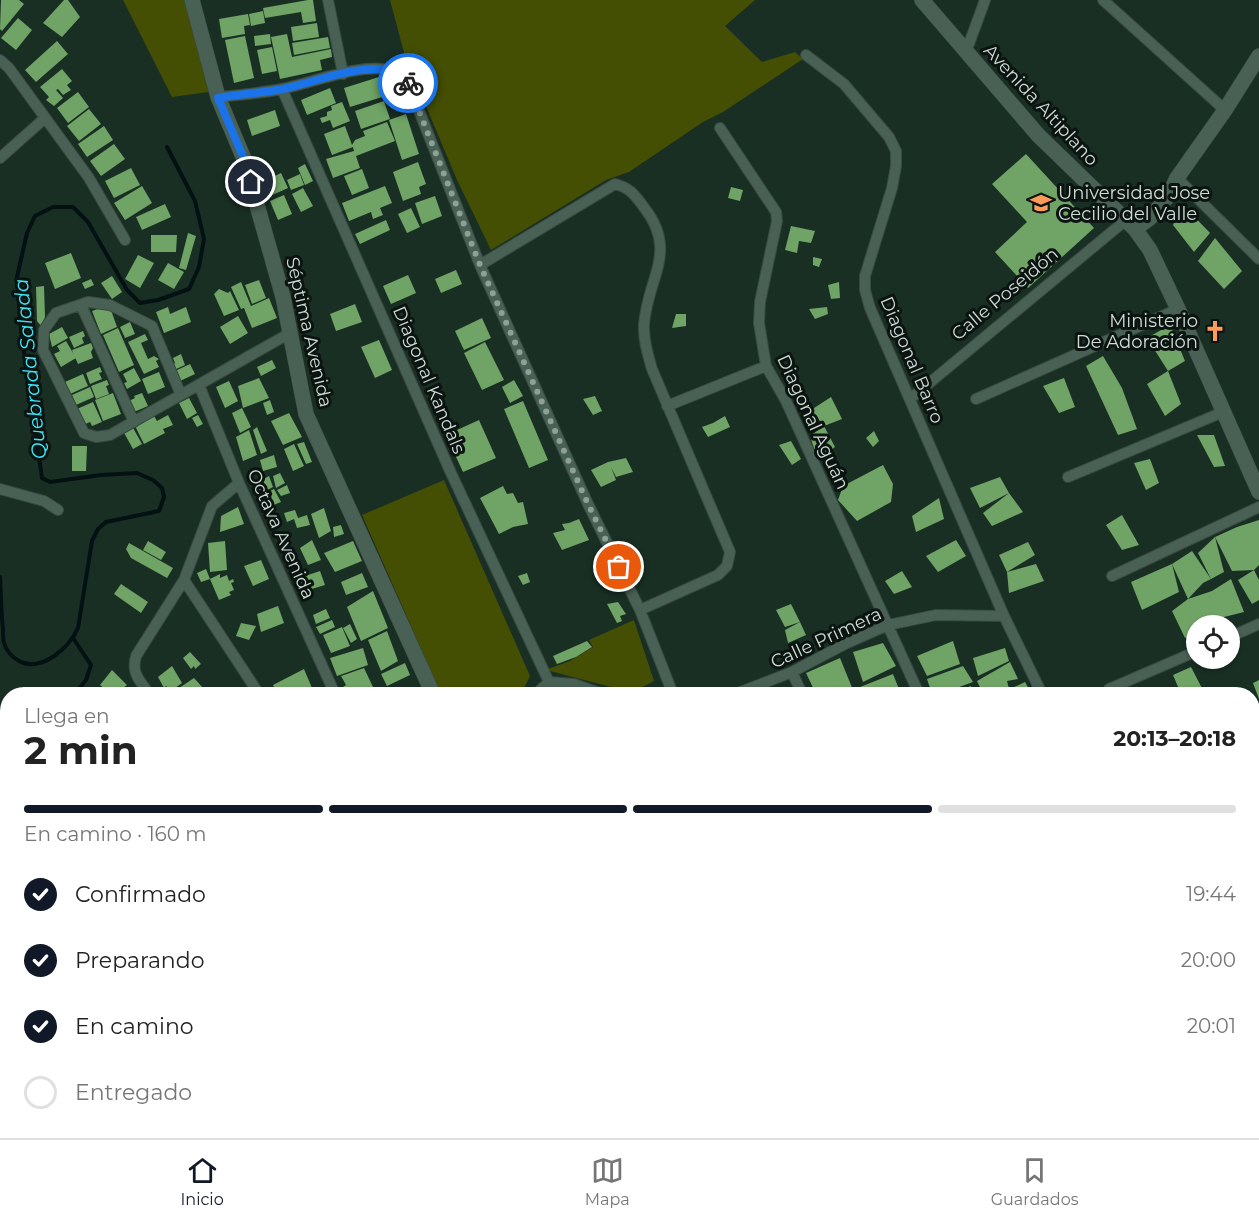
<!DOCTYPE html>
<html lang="es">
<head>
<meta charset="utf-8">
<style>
	body { margin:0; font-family:Montserrat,sans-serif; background:#f6f6f6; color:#222; height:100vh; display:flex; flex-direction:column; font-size:22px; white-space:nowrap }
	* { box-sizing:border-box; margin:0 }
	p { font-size:20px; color:#767676 }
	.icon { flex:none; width:33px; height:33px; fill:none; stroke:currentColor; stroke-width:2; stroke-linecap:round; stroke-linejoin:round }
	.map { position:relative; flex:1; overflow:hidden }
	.drawer { position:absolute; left:0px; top:687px; width:1260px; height:452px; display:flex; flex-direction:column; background:#fff; border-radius:24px 24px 0 0; box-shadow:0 2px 4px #0004 }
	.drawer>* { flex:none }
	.tools { position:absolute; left:1186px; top:615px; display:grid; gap:12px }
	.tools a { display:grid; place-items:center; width:54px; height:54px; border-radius:50%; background:#fff; box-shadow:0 2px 4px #0004; font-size:30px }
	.pin { position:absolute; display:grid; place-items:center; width:51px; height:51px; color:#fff; margin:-26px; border:3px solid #fff; border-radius:50%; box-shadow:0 2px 6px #0007 }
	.courier { position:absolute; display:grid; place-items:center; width:60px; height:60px; margin:-30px; border:4px solid #1a73e8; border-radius:50%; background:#fff; color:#222; box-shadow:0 2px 8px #0007 }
	.summary em { font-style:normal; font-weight:700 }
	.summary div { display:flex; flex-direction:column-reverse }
	.summary { display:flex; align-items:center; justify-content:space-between; height:102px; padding:0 24px }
	h1 { font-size:39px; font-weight:700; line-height:45px }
	.bar { display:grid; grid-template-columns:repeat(4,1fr); gap:9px 6px; align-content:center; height:72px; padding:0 24px }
	.bar i { height:8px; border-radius:4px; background:#e0e0e0 }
	.bar .current { background:#111827 }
	.bar p { grid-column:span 4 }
	ol { padding:0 24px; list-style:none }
	li { display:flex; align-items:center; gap:18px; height:66px }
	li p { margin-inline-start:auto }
	li .icon { padding:6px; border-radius:50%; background:#111827; color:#fff; stroke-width:4 }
	li:last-child { color:#767676 }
	li i { width:33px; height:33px; border:3px solid #e0e0e0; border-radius:50% }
	.tab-bar { display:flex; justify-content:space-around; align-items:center; height:84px; border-top:2px solid #e0e0e0; background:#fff; font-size:16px; color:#767676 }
	.tab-bar a { display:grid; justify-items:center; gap:3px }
	.tab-bar .current { color:#111827 }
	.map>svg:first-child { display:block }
	.built { fill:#1c3a2c }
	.green { fill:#444f03 }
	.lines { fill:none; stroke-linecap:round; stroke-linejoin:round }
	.stream { stroke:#041113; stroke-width:4 }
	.building { fill:#70a366 }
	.street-casing { stroke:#374a41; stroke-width:12 }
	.secondary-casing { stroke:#374a41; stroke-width:16 }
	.street { stroke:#496054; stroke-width:10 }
	.secondary { stroke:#496054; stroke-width:15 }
	.done { stroke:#8fa097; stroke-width:6; stroke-dasharray:0 10.8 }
	.route { stroke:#1a73e8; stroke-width:8 }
	.labels { text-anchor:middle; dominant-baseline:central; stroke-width:6; stroke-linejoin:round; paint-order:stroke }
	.street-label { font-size:18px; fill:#cfddd5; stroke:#0b1410 }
	.poi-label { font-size:18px; fill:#cfddd5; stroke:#0b1410; text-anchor:start }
	.water-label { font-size:20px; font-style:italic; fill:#3be6f8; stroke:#0b1410 }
</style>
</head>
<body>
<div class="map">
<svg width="1259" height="1138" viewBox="0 0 1259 1138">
	<rect width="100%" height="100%" fill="#192f24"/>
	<!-- built -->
	<path class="built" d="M509,1131H943L946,1138H515Z"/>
	<!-- green -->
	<path class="green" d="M123,0H185L209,92L172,97Z
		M390,0H755L725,26L762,62L795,52L803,59L723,112L703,122L629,172L606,180L491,250L457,180L415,80L404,69L390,63L406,60Z
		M444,480L530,676L521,694H441L362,515Z
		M634,620L654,681L637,690L615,688L550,671L548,669L570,661L593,647L589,640Z"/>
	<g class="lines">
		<!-- stream -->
		<path class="stream" d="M0,577C1,595 1,612 3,629C3,633 3,639 4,643C6,650 12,657 19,661C41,673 69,648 78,628L92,541L98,529L106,522L159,511L164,497L162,488L153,480L137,473L101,475L50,482L42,478L21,330L17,277L27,233L35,216L53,207H73L88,222L127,290L140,303L158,300L189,289L199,267L204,239L195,201L167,147
			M73,638L91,665L86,680L75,694
			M0,1128L8,1124"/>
	</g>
	<!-- building -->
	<path class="building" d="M1,0H19L24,4L2,31L0,29Z
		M64,0H68L80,17L62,37L43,23Z
		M308,0H313L316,21L303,23L301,12L265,18L263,8Z
		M263,11L265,23L251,26L249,14Z
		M248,14L250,25L244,26L245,34L222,38L219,19Z
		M18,18L32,30L16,50L1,38Z
		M317,23L319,37L293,41L291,27Z
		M270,34L271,44L255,46L254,36Z
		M287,34L292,57L331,49L332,57L320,60L322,70L280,79L271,37Z
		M245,36L254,78L234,83L225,40Z
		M328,37L330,48L294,55L292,43Z
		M57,41L68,54L36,82L25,70Z
		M272,47L277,71L262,74L257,50Z
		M62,69L72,81L67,85L71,90L63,95L58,89L56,90L63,98L54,106L46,100L49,97L40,87Z
		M379,77L395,93L350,107L344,88Z
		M330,88L336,103L307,115L301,100Z
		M78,92L89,107L68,123L57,108Z
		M384,101L390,119L361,129L355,111Z
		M342,102L350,121L333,128L330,120L322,123L320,118L327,116V112L332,110L331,106Z
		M89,109L101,124L79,141L67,126Z
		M275,110L280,126L252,136L247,120Z
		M406,114L419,154L402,160L389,120Z
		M387,122L395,141L356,156L360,168L333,178L326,159L354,151L353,147L332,155L324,134L345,126L352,145L355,140L365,136L363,131Z
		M104,126L113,140L87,157L78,144Z
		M114,144L125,159L101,176L90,161Z
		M1026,154L1094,228L1028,288L995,252L1027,222L992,184Z
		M418,162L426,184L419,187L421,194L403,201L393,172Z
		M305,164L313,181L305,185L298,168Z
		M131,168L140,185L114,198L105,181Z
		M362,169L369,188L352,195L344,176Z
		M281,173L288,188L270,196L264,181Z
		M300,174L304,185L291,190L287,180Z
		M142,186L152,203L125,220L114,203Z
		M385,186L392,203L380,208L383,215L373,219L371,212L349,221L342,203Z
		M731,187L743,190L740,201L728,198Z
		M303,188L313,206L301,212L292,194Z
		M284,195L292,214L278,220L270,201Z
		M435,196L442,216L422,224L415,203Z
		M165,204L171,217L142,230L136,217Z
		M1183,205L1210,233L1194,252L1173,225Z
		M411,208L420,227L407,233L398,214Z
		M386,220L390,230L360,244L355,234Z
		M791,226L815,231L811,243L799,241L797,253L785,250Z
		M188,233L196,236L186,270L179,268Z
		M151,235H177L176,252H151Z
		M1215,238L1242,271L1224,289L1198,261Z
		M71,253L81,278L55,289L45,263Z
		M138,255L154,263L140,288L125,279Z
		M813,257L822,259L819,267L813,265Z
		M168,263L184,272L174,289L158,280Z
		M456,270L462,284L441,293L435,279Z
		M408,275L416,293L391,304L383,286Z
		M112,276L122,292L112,299L101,283Z
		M91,279L94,285L85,289L82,283Z
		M259,280L266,298L252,304L245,285Z
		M241,282L251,306L269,298L277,318L252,328L244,308L241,309L231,287Z
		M839,282L840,298L831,299L828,285Z
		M44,286L45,317L41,326L37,321L36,287Z
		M219,289L228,293L230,291L239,310L224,316L214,294Z
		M355,304L362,322L336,331L330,314Z
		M103,307L111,310L117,327L101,334L92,311Z
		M168,307L170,314L186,307L191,322L164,333L156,312Z
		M827,307L828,314L815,319L809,309Z
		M676,314H686V326L672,328Z
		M238,316L248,333L230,344L220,327Z
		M482,318L491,338L464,350L455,331Z
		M130,322L135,334L125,338L120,327Z
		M1170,325L1185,361L1168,371L1147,338Z
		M62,327L68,338L52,347L49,334Z
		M118,328L134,365L119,372L103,335Z
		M83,331L85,336L82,338L84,343L74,348L69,337Z
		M145,334L148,340L141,343L148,359L154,356L159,359L156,361L159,367L144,374L128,342Z
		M379,340L392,370L375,378L361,347Z
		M66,341L76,358L61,367L54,354L60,351L57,346Z
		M485,342L504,380L482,390L464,353Z
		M91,343L93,348L91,352L93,358L78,364L72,350Z
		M181,354L185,365L174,370L172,365L175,363L173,358Z
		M1103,356L1122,388L1137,429L1118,435L1086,366Z
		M272,360L276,368L261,376L257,367Z
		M190,364L195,374L180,381L175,371Z
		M100,367L102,372L99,373L102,379L90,384L86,373Z
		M134,368L141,381L127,389L124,383L127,382L123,374Z
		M1168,371L1181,404L1165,416L1147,384Z
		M159,372L165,387L148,394L142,379Z
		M83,374L88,386L70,394L65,382Z
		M259,378L269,398L243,408L238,386Z
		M1064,378L1075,407L1059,413L1043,386Z
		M107,380L109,385L106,386L109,394L96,399L91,386Z
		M514,380L523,396L510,403L502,387Z
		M229,381L238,401L225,408L216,387Z
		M90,387L94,397L76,405L72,395Z
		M113,393L121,414L103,421L95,400Z
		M142,393L148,406L134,412L129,401L135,398L134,396Z
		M595,396L602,411L593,415L583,399Z
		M831,397L842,419L824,426L811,410Z
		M189,398L197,413L187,419L179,403Z
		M270,400L274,412L267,415L263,403Z
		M523,401L548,460L529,468L504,409Z
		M93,402L102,422L92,426L90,422L83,425L77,409Z
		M242,408L251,427L240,433L232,413Z
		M289,413L302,437L283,445L271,421Z
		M168,415L173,425L163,429L165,433L144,444L135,426L154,416L157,421Z
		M198,415L203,424L197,427L192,418Z
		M725,416L730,427L708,437L702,427L713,423Z
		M479,420L496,458L463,472L446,435Z
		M132,426L142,444L133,449L123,431Z
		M824,426L835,447L821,457L817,458L810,436Z
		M257,427L267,451L261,454L253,430Z
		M249,430L257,455L243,461L236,437Z
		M874,431L879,441L873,447L866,438Z
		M1197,435H1214L1225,466L1214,467Z
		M791,441L801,459L792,465L779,445Z
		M304,442L312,462L306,464L297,444Z
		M294,444L304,466L293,471L284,449Z
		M72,446H87L86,471H72Z
		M274,455L277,467L263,471L260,460Z
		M626,458L633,472L616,477L611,467L616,480L601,487L591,470L608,462Z
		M1150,459L1159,483L1146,490L1134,463Z
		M883,465L893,484L891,502L857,521L838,500L843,486Z
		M280,473L285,483L276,488L273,476Z
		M269,476L273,487L260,494L256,483Z
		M1000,477L1009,493L980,508L970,488Z
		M287,485L290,493L281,496L277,490Z
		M503,486L507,494L513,493L518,503L523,502L528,524L513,527L499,534L480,498Z
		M274,489L281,502L266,508L260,496Z
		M1009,493L1023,512L992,526L983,513Z
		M939,498L944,519L916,532L912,516Z
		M238,507L244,524L220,532L221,516Z
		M324,508L331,531L319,538L311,514Z
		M295,510L298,518L307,515L310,525L297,528L294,519L287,522L284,513Z
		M1122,515L1139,545L1122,550L1106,525Z
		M579,519L589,540L562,550L553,533L565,530L562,524L569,523Z
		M1259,520V565L1254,570L1232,571L1215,537L1237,527Z
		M341,525L344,534L334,537L333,527Z
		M1215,537L1224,572L1211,579L1203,583L1188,599L1212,591L1231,579L1244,612L1224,617L1210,626H1197V633L1185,638L1172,611L1188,599L1172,564L1192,551L1211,579L1198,553Z
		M312,540L321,560L308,565L300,548Z
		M956,540L966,556L938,572L926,556Z
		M148,541L166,552L161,560L143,550Z
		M225,541L227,570L210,572L208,543Z
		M353,541L362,561L335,572L324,553Z
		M1028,542L1035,555L1007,572L999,555Z
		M129,543L173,568L167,578L131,558L126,549Z
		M261,560L269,579L253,586L244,566Z
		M1036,564L1044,581L1009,593L1007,572Z
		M1172,564L1179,592L1142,610L1131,582Z
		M206,569L210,579L201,582L197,573Z
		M1254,570L1259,580V600L1252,604L1238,580Z
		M320,571L325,585L305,591L299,578Z
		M902,571L912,587L894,594L885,581Z
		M362,573L368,587L346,595L341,582Z
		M527,573L530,582L523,585L518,576Z
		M220,574V578L227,575L229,581L233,579L234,582L231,583L234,590L229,592L231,595L219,600L210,579Z
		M121,584L148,602L141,613L114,594Z
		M373,591L388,628L361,641L347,607Z
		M618,602L626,614L620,616L622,621L617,623L607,604Z
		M791,604L800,622L806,635L788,643L785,630L800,622L785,627L776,610Z
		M278,606L284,623L261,632L257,614Z
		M326,609L330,618L316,624L313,615Z
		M332,620L335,627L320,634L316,627Z
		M241,623L256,626L249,640L236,636Z
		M350,624L357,639L351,643L343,628Z
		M342,627L350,646L331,653L323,635Z
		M387,631L398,661L381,671L368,640Z
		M587,641L592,647L576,657L557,664L553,656Z
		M953,641L960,664L927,676L917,656Z
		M883,643L896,666L863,682L853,652Z
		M363,648L368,665L337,676L330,658Z
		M1005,648L1009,661L978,676L973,658Z
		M190,652L201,664L195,669L194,666L191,669L183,658Z
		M840,658L853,690L841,694H816L806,673Z
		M1010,662L1018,679L1007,681L1009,689L994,694H983L977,681Z
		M405,663L410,675L387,686L381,674Z
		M172,666L182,683L171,691L166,686L164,688L158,677Z
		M963,666L973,682L940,694H932L927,679Z
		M1191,667L1205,694H1181L1173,675Z
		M364,668L373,687L357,694H343L340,689L346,685L341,676Z
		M304,669L312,688L297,694H277L273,685Z
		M112,670L127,685L115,694H110L100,685Z
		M893,674L899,689L888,694H867L860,687Z
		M194,678L204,689L197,694H174L173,692Z
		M1259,680V699L1253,683Z
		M1025,682L1029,689L1020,694H999Z
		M971,686L974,694H948Z
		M778,687L782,694H760Z
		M3,806L8,811V835L0,824V808Z
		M0,829L8,838V842L0,847Z
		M7,857L8,890L6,894L0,893V878Z
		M1259,1086V1106L1252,1108V1090Z
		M1259,1112V1136L1255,1131L1259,1138H1240L1244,1131H1252V1116Z
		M98,1131L108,1132L106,1138H92L90,1134Z
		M1051,1131H1071L1077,1138H1050L1047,1134Z
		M1107,1131H1111L1114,1136L1112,1131H1122L1114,1136L1116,1138H1099Z
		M1132,1131H1148L1152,1136L1148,1138H1138Z"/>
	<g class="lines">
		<defs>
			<path id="street" d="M328,0L343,74
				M1103,0L1225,110
				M966,52L985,0
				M806,55L844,84L889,137L896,151V166L892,188L865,276V290L870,308L1004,616L1042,694
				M0,60L9,68L89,178L125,240
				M282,89L451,473L549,682
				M218,97C239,95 261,93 282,89C312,83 360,63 390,70C398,72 403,77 408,83L480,265L588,504L640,610L673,694
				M720,128L776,212L777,221L760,302L759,323L766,366L786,401L919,694
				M0,158L45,118
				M1177,178L1259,259
				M480,265L615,184C630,188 634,194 643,206C679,251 648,276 644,324C643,339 648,355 652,369L730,552L727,566L718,575L640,610
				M81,305L134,422
				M199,385L239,483L335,694
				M181,395L152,326L110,305L88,302L56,313L44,330L43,350L84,433L96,437L110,435L290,333
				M910,399L1126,220
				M976,399L1178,309
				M667,406L766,366
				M1068,477L1223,412
				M0,489L44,501L58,510
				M1112,576L1259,507
				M184,580L259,694
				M1230,637L1259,624
				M792,672L802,694
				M1109,689L1197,651
				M149,694C140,680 131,674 136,656L184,580L212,506L239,483
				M536,694L549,682L574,684L602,694
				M735,694L792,672L845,644L888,625L936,615L1004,616
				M0,774L3,779L0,788
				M1252,1017L1259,1031
				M0,1043L8,1037
				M955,1131L959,1138
				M109,1138L112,1131
				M1206,1138L1210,1135"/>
			<path id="secondary" d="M192,0L218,97L244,159L283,297L306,414L433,694
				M922,0L1038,135L1135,229L1150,250L1178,309L1259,492
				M1135,229L1150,218L1169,195L1177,178L1225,110L1259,56
				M1252,748L1259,745
				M336,1131L387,1138
				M120,1138L133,1131
				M452,1138L453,1131"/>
		</defs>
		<!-- street casing -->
		<use href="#street" class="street-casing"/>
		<!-- secondary casing -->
		<use href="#secondary" class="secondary-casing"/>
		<!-- street -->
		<use href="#street" class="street"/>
		<!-- secondary -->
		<use href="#secondary" class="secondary"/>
	</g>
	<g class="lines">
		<!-- done -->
		<path class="done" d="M408,83L480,265L588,504L619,567"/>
		<!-- route -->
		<path class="route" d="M251,182L244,159L218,98C239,94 262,93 283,89C315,82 347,68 380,69C392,69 400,73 408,83"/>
	</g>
	<!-- icons -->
	<defs>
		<symbol id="university-bare" viewBox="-9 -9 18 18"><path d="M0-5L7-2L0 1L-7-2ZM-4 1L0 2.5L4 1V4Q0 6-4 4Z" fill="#fe9b58" stroke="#0b1410" stroke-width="2.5" paint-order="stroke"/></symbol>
		<symbol id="church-bare" viewBox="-9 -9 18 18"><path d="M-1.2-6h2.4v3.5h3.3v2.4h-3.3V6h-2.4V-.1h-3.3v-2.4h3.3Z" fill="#fe9b58" stroke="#0b1410" stroke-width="2.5" paint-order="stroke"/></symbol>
	</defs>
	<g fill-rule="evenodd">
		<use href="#university-bare" x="1026" y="188" width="30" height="30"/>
		<use href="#church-bare" x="1200" y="316" width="30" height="30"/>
	</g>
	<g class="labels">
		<!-- street labels -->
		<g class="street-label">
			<text transform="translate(1041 105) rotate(47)">Avenida Altiplano</text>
			<text transform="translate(1005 294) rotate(-40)">Calle Poseidón</text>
			<text transform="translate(309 332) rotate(77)">Séptima Avenida</text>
			<text transform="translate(912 360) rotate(67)">Diagonal Barro</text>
			<text transform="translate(429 380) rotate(67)">Diagonal Kandals</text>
			<text transform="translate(813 422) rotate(65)">Diagonal Aguán</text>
			<text transform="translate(281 534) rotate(66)">Octava Avenida</text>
			<text transform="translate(826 638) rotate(-25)">Calle Primera</text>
		</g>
		<!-- poi labels -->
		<g class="poi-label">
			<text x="1058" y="193">Universidad Jose<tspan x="1058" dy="21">Cecilio del Valle</tspan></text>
			<text x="1198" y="321" text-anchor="end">Ministerio<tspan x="1198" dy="21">De Adoración</tspan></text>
		</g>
		<!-- water labels -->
		<g class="water-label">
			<text transform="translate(30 369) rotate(-96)">Quebrada Salada</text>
		</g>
	</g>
</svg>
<div class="tools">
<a><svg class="icon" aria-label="locate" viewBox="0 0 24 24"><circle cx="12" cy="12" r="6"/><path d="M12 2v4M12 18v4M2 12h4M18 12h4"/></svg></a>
</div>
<div class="pin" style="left:619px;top:567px;background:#ea580c"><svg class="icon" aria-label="bag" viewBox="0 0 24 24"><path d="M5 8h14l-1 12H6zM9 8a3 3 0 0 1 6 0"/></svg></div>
<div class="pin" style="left:251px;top:182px;background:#1f2937"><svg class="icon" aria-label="home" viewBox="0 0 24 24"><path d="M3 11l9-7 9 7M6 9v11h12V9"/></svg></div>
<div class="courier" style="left:408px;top:83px"><svg class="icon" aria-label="bike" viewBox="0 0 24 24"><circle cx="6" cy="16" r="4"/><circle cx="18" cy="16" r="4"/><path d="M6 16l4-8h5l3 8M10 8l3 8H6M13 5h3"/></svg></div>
<section class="drawer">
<div class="summary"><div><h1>2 min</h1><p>Llega en</p></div><em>20:13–20:18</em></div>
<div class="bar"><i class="current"></i><i class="current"></i><i class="current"></i><i></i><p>En camino · 160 m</p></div>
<ol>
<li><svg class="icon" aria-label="check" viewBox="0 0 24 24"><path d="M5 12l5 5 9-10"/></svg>Confirmado<p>19:44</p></li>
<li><svg class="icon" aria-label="check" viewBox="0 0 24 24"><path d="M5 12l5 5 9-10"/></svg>Preparando<p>20:00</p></li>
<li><svg class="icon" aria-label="check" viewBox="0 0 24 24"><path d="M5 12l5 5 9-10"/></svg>En camino<p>20:01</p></li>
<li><i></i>Entregado</li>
</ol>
</section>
</div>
<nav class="tab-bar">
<a class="current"><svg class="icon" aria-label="home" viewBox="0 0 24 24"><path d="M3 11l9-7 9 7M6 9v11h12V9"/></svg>Inicio</a>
<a><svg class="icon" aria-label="map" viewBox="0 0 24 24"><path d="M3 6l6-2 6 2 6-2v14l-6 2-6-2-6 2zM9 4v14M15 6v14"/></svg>Mapa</a>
<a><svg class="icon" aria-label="saved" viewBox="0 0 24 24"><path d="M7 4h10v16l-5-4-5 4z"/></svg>Guardados</a>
</nav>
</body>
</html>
